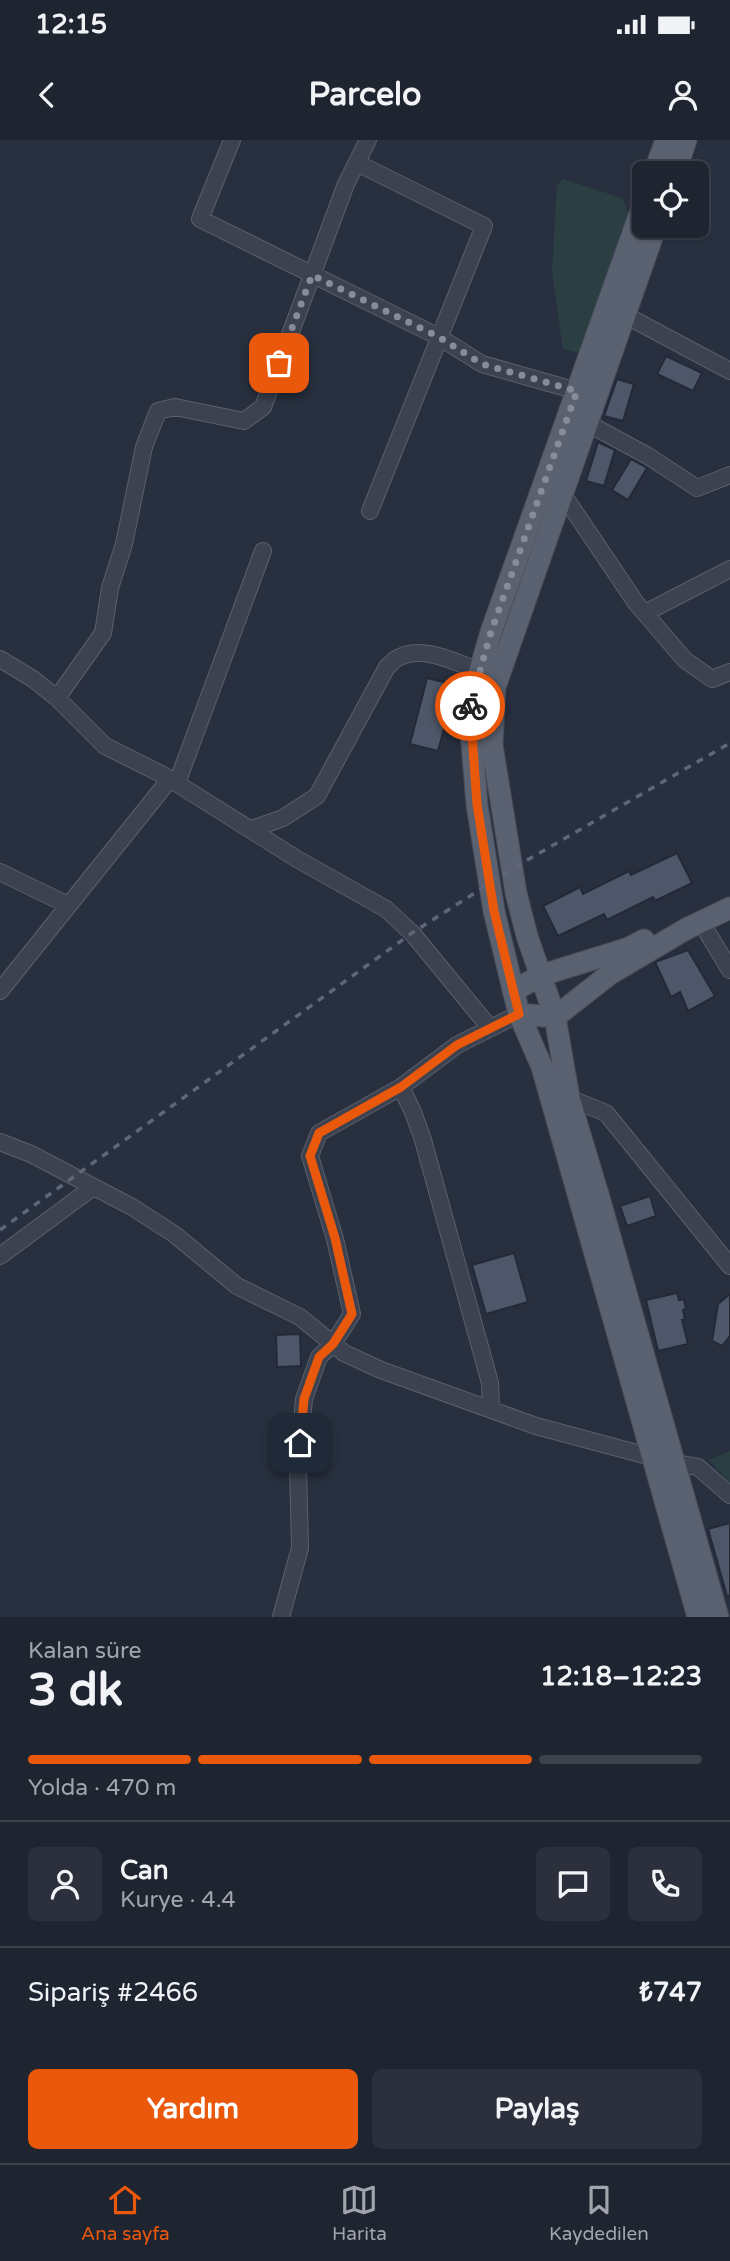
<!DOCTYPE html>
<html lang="tr">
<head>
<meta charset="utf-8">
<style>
	body { margin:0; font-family:"Varela Round",sans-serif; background:#2b303c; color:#f1f3f6; height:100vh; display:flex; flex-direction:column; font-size:26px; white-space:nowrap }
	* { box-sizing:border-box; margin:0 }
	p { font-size:23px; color:#a1a4ab }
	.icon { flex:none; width:38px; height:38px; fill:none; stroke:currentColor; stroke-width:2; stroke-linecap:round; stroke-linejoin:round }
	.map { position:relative; height:1477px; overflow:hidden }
	.drawer { display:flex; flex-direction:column; background:#1e2430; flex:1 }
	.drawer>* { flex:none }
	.tools { position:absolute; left:632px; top:21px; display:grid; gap:14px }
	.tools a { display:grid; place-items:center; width:77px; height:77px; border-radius:10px; background:#1e2430; box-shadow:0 2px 5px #0004,0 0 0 2px #3c414c; font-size:35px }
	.pin { position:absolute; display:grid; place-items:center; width:60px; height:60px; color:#fff; margin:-30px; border-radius:14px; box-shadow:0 4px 10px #0006 }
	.courier { position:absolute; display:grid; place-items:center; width:70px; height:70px; margin:-35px; border:5px solid #ea580c; border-radius:50%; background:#fff; color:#222; box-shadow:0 2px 9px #0007 }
	.head em { font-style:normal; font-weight:800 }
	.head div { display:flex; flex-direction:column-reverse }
	.head { display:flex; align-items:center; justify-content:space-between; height:119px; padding:0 28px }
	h1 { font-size:46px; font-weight:800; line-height:52px }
	.bar { display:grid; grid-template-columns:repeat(4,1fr); gap:10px 7px; align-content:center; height:84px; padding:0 28px }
	.bar i { height:9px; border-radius:5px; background:#3c414c }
	.bar .active { background:#ea580c }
	.bar p { grid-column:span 4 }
	.line { display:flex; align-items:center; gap:18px; padding:0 28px; border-top:2px solid #3c414c }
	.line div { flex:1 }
	.round { display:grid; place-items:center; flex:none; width:74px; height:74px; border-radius:10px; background:#2b303c }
	.primary-button { display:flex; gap:14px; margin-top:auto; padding:14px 28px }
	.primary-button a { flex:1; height:80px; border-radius:10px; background:#ea580c; color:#fff; font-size:28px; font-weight:800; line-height:80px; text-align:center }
	.primary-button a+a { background:#2b303c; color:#f1f3f6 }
	.status { display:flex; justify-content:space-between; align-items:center; height:49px; padding:0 35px; background:#1e2430; direction:ltr }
	.status svg { height:19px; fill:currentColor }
	header { display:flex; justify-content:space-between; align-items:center; height:91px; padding:0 28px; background:#1e2430; font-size:32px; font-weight:800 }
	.tabs { display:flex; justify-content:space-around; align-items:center; height:98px; border-top:2px solid #3c414c; background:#1e2430; font-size:19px; color:#a1a4ab }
	.tabs a { display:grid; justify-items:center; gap:4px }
	.tabs .active { color:#ea580c }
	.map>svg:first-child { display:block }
	.green { fill:#2b3e42 }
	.building { fill:#4e5769; stroke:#232937; stroke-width:2 }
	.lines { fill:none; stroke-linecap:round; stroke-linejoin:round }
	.minor-casing { stroke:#5a606d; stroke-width:18 }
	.major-casing { stroke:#464b59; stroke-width:23 }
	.minor { stroke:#3c4250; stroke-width:16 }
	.major { stroke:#5a6170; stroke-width:21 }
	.rail { stroke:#5e6677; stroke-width:3.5; stroke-dasharray:7 7; stroke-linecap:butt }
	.done { stroke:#868c9a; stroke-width:7; stroke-dasharray:0 12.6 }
	.route { stroke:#ea580c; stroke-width:9 }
</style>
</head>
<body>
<div class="status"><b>12:15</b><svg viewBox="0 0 49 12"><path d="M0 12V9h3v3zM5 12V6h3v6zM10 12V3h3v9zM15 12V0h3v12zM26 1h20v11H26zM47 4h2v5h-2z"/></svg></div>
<header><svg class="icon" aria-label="back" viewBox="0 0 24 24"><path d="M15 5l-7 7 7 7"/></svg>Parcelo<svg class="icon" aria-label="person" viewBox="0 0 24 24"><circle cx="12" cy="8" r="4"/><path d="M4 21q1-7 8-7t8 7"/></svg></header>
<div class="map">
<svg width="730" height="1477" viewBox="0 0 730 1477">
	<rect width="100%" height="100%" fill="#283040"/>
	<!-- green -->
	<path class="green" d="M563,39L622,58L630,77L582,214L563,209L552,131L557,45Z
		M730,1311V1343L709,1320Z"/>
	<!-- building -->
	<path class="building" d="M666,216L702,233L693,251L657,234Z
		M617,239L634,244L623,281L604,276Z
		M598,302L615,310L604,346L586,341Z
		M631,319L647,328L628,360L612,350Z
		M427,538L456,545L438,611L410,604Z
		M677,713L692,743L655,761L653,757L607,780L604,774L558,796L543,766L580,747L583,754L629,731L631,735Z
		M688,810L715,856L688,871L680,852L671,857L655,822Z
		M650,1056L656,1076L627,1086L620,1066Z
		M514,1113L528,1162L486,1174L472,1125Z
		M677,1153L679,1160L684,1159L686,1169L683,1170L685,1180H682L688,1204L658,1211L646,1160Z
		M730,1154V1196L722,1206L712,1201L718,1164Z
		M300,1194L301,1226L277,1227L276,1195Z
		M730,1383V1456H727L708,1389Z"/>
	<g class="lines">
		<defs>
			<path id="minor" d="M232,0L200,79L439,197L482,224L577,251
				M357,23L484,86L370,371
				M625,175L730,231
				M587,283L648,316L697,348L730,335
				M562,353L636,463L685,520L712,539L730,532
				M645,473L730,429
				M0,519L33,539L57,558L105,606L165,636L297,719L386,769L412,793L490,888
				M57,558L103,493L110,448L124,404L144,307L158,271L175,267L244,281L263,267L346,44L368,0
				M177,643L263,411
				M252,689L283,678L317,656L387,527C391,524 395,518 400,517C424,505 457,523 480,531
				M0,732L68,765
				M701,782L730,830
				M0,851L170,639
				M401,947L413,972L423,1000L490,1243L491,1269
				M569,958L606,973L730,1126
				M0,1002L31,1014L132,1067L174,1094L237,1146L300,1177L344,1213L381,1230L536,1286L674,1323L698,1327L730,1355
				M0,1116L92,1048
				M281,1477L300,1408L298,1325L304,1259L319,1217L333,1204L352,1174L335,1099L310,1016L319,993L401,947L457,905L519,874"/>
			<path id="major" d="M654,33L666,0
				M675,33L686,0
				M644,62L491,492L469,568L477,665L494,771L519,874L542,927L698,1477
				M656,86L495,547L492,605L516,753L527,796L555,877L569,958L598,1054L718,1477
				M513,851L542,835L629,808L644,800
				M519,874L555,877L610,834L686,789L730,768"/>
		</defs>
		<!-- minor casing -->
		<use href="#minor" class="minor-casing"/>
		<!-- major casing -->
		<use href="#major" class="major-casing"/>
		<!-- minor -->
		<use href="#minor" class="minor"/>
		<!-- major -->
		<use href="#major" class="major"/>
		<!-- rail -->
		<path class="rail" d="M0,1090L412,793L522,723L730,603"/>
	</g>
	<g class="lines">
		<!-- done -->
		<path class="done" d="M279,223L312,135L439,197L482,224L577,251L491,492L470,566"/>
		<!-- route -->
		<path class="route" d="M300,1303L304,1259L319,1217L333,1204L352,1174L335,1098L310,1016L319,993L401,947L457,905L519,874L494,771L477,664L470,566"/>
	</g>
</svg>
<div class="tools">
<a><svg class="icon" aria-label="locate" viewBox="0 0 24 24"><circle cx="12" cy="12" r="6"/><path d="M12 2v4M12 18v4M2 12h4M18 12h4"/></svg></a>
</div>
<div class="pin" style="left:279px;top:223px;background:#ea580c"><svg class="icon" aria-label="bag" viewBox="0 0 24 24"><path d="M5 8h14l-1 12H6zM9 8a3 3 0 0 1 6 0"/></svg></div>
<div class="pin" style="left:300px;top:1303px;background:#1f2937"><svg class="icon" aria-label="home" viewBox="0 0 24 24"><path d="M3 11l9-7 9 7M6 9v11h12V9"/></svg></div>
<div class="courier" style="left:470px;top:566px"><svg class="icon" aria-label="bike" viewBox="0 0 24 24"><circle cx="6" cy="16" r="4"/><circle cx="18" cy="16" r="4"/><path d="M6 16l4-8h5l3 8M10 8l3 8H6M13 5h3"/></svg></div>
</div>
<section class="drawer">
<div class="head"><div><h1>3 dk</h1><p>Kalan süre</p></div><em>12:18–12:23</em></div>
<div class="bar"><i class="active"></i><i class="active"></i><i class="active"></i><i></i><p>Yolda · 470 m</p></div>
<div class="line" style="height:126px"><a class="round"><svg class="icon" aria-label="person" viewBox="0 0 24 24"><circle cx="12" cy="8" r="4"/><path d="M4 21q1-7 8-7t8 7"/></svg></a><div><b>Can</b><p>Kurye · 4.4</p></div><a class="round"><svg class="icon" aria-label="chat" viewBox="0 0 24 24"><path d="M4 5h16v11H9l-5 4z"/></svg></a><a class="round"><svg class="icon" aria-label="phone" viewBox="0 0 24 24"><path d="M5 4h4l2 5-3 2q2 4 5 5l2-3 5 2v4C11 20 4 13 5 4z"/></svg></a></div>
<div class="line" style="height:91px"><div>Sipariş #2466</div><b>₺747</b></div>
<div class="primary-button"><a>Yardım</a><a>Paylaş</a></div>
</section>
<nav class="tabs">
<a class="active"><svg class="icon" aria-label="home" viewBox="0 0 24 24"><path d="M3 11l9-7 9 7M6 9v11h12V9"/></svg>Ana sayfa</a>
<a><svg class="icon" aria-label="map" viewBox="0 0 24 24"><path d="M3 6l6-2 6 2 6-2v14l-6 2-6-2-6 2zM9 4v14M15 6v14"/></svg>Harita</a>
<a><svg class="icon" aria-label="saved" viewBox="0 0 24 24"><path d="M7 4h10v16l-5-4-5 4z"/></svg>Kaydedilen</a>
</nav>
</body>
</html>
